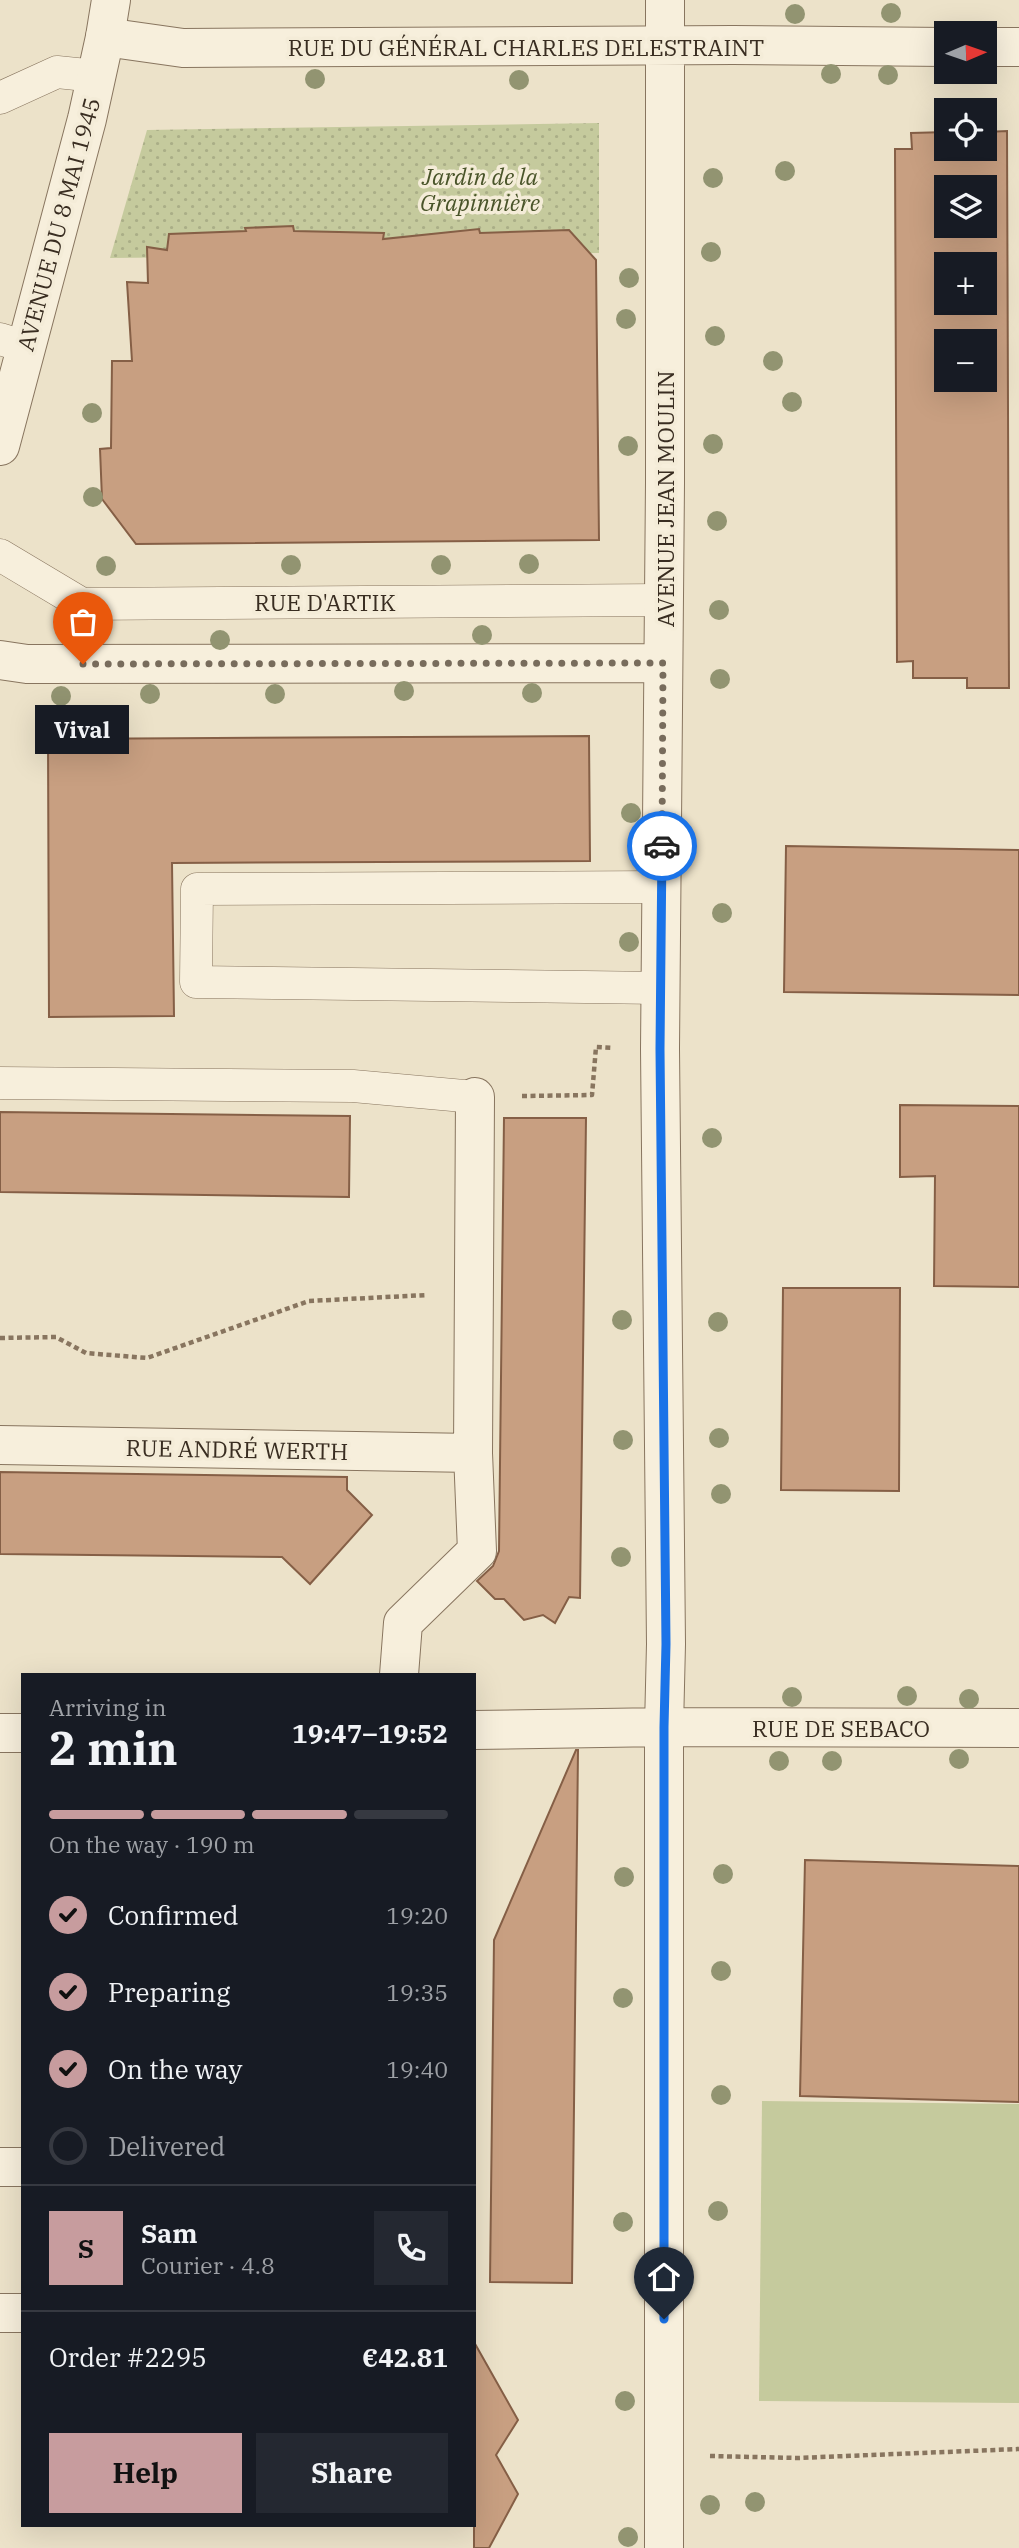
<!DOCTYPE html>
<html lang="en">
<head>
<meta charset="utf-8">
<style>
	body { margin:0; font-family:"IBM Plex Serif",serif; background:#242831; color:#f1f3f6; height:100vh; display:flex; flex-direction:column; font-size:26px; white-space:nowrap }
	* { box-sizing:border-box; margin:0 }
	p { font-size:23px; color:#9ea1a6 }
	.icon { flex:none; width:38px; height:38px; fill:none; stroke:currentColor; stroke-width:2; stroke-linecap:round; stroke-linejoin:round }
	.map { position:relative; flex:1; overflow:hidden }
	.sheet { position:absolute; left:21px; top:1673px; width:455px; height:854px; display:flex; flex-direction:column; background:#171b24; border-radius:0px; box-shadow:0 7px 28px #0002 }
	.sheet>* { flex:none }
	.needle { width:46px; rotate:88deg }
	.tools { position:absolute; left:934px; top:21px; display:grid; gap:14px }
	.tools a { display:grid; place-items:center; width:63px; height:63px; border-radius:0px; background:#171b24; box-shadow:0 7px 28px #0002; font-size:35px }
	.pin { position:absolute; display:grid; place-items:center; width:60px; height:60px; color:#fff; margin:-72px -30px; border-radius:50% 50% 50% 0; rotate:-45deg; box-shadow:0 0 7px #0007 }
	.pin .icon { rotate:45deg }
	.courier { position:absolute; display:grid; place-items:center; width:70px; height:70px; margin:-35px; border:5px solid #1a73e8; border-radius:50%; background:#fff; color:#222; box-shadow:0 2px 9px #0007 }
	.bubble { position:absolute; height:49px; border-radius:0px; background:#171b24; box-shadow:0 7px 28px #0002; font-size:23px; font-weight:700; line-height:49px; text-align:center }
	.summary em { font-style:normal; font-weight:700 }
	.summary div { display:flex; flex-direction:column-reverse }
	.summary { display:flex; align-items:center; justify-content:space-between; height:119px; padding:0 28px }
	h1 { font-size:46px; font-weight:700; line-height:52px }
	.bar { display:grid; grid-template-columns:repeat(4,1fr); gap:10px 7px; align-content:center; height:84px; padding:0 28px }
	.bar i { height:9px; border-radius:5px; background:#363941 }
	.bar .current { background:#c79c9e }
	.bar p { grid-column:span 4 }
	.line { display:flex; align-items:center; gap:18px; padding:0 28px; border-top:2px solid #363941 }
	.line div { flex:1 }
	.round { display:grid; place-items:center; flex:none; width:74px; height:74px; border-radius:0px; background:#242831 }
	ol { padding:0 28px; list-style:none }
	li { display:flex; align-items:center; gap:21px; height:77px }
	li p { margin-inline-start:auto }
	li .icon { padding:7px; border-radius:50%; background:#c79c9e; color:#111; stroke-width:4 }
	li:last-child { color:#9ea1a6 }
	li i { width:38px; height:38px; border:4px solid #363941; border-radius:50% }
	.primary-button { display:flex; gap:14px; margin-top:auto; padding:14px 28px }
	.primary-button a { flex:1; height:80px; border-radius:0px; background:#c79c9e; color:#111; font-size:28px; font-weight:700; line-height:80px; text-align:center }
	.primary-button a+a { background:#242831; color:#f1f3f6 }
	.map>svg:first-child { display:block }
	.grass { fill:url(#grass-dots) }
	.pitch { fill:#c5ca9d }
	.building { fill:#c89f81; stroke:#855f46; stroke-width:2; fill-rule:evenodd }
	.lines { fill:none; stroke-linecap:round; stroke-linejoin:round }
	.service-casing { stroke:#88755f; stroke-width:33 }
	.minor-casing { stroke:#88755f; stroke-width:40 }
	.tertiary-casing { stroke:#88755f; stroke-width:40 }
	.path { stroke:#88755f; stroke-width:4.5; stroke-dasharray:5 3.5; stroke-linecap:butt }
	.service { stroke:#f7efdc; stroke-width:32 }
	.minor { stroke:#f7efdc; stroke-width:38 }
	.tertiary { stroke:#f7efdc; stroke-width:38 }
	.tree { fill:#929471 }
	.done { stroke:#786c5c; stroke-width:7; stroke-dasharray:0 12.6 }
	.route { stroke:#1a73e8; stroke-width:9 }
	.labels { text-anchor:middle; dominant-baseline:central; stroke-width:7; stroke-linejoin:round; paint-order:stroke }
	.street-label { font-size:23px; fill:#392d21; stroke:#f4ecd8 }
	.park-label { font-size:23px; font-style:italic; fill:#495429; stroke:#f4ecd8 }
</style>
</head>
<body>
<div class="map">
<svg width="1019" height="2548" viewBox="0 0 1019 2548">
	<defs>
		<pattern id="grass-dots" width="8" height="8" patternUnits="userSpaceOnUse" patternTransform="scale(1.75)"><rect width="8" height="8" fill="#c5ca9d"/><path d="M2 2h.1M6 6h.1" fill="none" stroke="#aaae87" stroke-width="1.8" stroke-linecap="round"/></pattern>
	</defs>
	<rect width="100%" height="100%" fill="#ece2c9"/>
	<!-- grass -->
	<path class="grass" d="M599,123V253L110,258L147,130Z"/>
	<!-- pitch -->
	<path class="pitch" d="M762,2101L1019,2104V2403L759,2401Z"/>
	<!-- building -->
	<path class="building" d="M1007,131L1009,688H967V678H913V661L897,662L895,149H912L911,133L947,132V149H985V132ZM947,187H985V226H947ZM947,264H985V303H947ZM947,341H985V380H947Z
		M293,226L294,231L384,233L383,239L479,229L480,233L569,230L596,260L599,540L136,544L102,499L100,449L111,448L112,361H132L127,282L148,283L147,247L167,250L169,234L246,231L245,228Z
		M589,736L590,861L172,863L174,1016L49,1017L48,739Z
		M786,846L1019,850V995L784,992Z
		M900,1105L1019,1106V1287L934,1286L935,1176L900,1177Z
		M0,1112L350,1116L349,1197L0,1192Z
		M504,1118H586L580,1598L569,1597L555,1623L543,1615L524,1620L504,1599H495L477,1581L493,1566L499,1551Z
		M783,1288H900L899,1491L781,1490Z
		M0,1472L347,1477V1490L372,1515L310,1584L282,1557L0,1554Z
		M576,1750H578L572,2283L490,2282L494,1940Z
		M805,1860L1019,1866V2102L800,2096Z
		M474,2342L518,2420L496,2455L518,2494L489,2548H474Z"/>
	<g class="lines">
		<defs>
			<path id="service" d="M0,98L57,72L96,76
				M0,339L26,347
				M0,555L82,604L664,600
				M661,988L196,982L197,889L662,887
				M0,1083L353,1086L475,1097"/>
			<path id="minor" d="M105,37L183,48L733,45L947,47
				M985,47H1019
				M0,660L27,664L663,663
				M0,1445L473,1453
				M399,1675L403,1623L477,1551L473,1453L475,1097
				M474,1730L664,1727L1019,1728
				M0,1733H23
				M0,2167H23
				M0,2313H23
				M664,2548V1727L666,1644L660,1049L665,483V0"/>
			<path id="tertiary" d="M0,446L87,119L105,37L111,0"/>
		</defs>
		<!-- service casing -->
		<use href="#service" class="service-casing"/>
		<!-- minor casing -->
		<use href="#minor" class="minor-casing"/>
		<!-- tertiary casing -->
		<use href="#tertiary" class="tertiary-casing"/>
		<!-- path -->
		<path class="path" d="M522,1096L592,1095L596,1047L613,1048
			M0,1338L56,1337L86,1353L147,1358L309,1301L427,1295
			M710,2456L797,2458L1019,2449"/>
		<!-- service -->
		<use href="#service" class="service"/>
		<!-- minor -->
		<use href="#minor" class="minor"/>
		<!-- tertiary -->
		<use href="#tertiary" class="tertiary"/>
	</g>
	<!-- trees -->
	<g class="tree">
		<circle cx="891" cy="13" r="10"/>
		<circle cx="795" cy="14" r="10"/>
		<circle cx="831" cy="74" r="10"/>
		<circle cx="888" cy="75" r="10"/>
		<circle cx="315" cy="79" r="10"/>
		<circle cx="519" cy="80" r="10"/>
		<circle cx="785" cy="171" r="10"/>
		<circle cx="713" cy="178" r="10"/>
		<circle cx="711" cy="252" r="10"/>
		<circle cx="629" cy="278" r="10"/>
		<circle cx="626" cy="319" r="10"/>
		<circle cx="715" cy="336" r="10"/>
		<circle cx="773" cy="361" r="10"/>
		<circle cx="792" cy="402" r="10"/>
		<circle cx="92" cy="413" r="10"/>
		<circle cx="713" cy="444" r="10"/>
		<circle cx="628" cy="446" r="10"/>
		<circle cx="93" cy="497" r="10"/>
		<circle cx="717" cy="521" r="10"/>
		<circle cx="529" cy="564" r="10"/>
		<circle cx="291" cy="565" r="10"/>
		<circle cx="441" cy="565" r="10"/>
		<circle cx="106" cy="566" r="10"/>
		<circle cx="719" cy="610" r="10"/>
		<circle cx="482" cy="635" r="10"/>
		<circle cx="220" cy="640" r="10"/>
		<circle cx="720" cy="679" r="10"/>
		<circle cx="404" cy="691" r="10"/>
		<circle cx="532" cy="693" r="10"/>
		<circle cx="150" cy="694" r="10"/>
		<circle cx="275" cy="694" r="10"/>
		<circle cx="61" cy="696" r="10"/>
		<circle cx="631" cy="813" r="10"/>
		<circle cx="722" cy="913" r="10"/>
		<circle cx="629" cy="942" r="10"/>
		<circle cx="712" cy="1138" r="10"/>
		<circle cx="622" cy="1320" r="10"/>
		<circle cx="718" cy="1322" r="10"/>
		<circle cx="719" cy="1438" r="10"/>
		<circle cx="623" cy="1440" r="10"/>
		<circle cx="721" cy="1494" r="10"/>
		<circle cx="621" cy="1557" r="10"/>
		<circle cx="907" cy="1696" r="10"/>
		<circle cx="792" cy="1697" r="10"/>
		<circle cx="969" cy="1699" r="10"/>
		<circle cx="959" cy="1759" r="10"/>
		<circle cx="779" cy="1761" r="10"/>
		<circle cx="832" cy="1761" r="10"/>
		<circle cx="723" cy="1874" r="10"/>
		<circle cx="624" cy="1877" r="10"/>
		<circle cx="721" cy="1971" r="10"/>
		<circle cx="623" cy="1998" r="10"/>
		<circle cx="721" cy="2095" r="10"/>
		<circle cx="718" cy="2211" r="10"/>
		<circle cx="623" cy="2222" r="10"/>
		<circle cx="625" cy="2401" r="10"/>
		<circle cx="755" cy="2502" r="10"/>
		<circle cx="710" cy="2505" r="10"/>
		<circle cx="628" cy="2537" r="10"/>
	</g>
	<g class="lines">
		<!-- done -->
		<path class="done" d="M83,664L663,663L662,846"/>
		<!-- route -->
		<path class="route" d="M662,846L660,1049L666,1644L664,1727V2319"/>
	</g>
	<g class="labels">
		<!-- street labels -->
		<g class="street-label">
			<text x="526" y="47">RUE DU GÉNÉRAL CHARLES DELESTRAINT</text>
			<text transform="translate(58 224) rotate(-75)">AVENUE DU 8 MAI 1945</text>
			<text transform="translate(665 499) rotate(-90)">AVENUE JEAN MOULIN</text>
			<text x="325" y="602">RUE D'ARTIK</text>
			<text transform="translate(237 1449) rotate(1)">RUE ANDRÉ WERTH</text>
			<text x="841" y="1728">RUE DE SEBACO</text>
		</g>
		<!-- park labels -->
		<g class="park-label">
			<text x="480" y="176">Jardin de la<tspan x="480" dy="26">Grapinnière</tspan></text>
		</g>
	</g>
</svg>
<div class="tools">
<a><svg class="needle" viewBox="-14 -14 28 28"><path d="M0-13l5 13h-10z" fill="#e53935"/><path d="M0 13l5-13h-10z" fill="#9ea1a6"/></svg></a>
<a><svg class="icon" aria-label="locate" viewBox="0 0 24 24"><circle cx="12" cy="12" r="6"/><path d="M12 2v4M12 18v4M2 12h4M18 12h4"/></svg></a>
<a><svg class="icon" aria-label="layers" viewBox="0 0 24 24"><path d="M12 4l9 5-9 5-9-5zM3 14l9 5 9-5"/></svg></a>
<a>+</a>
<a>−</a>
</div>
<div class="pin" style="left:83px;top:664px;background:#ea580c"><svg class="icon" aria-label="bag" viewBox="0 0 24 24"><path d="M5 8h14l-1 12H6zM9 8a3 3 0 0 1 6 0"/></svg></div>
<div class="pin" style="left:664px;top:2319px;background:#1f2937"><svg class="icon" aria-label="home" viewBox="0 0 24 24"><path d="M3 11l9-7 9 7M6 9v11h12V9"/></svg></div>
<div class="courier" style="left:662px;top:846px"><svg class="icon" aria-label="car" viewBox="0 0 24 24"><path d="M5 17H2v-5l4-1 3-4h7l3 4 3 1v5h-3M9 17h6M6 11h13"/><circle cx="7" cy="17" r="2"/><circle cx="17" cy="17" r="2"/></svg></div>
<div class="bubble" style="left:35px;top:705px;width:94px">Vival</div>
<section class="sheet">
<div class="summary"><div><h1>2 min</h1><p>Arriving in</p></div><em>19:47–19:52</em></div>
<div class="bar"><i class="current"></i><i class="current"></i><i class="current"></i><i></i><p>On the way · 190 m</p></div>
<ol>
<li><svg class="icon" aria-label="check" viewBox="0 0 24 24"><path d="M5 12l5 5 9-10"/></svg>Confirmed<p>19:20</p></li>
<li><svg class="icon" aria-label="check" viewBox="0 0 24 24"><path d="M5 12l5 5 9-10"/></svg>Preparing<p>19:35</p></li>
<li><svg class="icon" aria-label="check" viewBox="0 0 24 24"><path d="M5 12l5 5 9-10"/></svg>On the way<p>19:40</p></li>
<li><i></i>Delivered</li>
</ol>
<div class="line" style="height:126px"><b class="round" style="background:#c79c9e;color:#111">S</b><div><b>Sam</b><p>Courier · 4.8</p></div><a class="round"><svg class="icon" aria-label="phone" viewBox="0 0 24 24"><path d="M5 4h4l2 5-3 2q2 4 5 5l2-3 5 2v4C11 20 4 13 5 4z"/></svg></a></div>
<div class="line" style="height:91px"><div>Order #2295</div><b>€42.81</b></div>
<div class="primary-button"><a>Help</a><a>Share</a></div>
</section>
</div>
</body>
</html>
